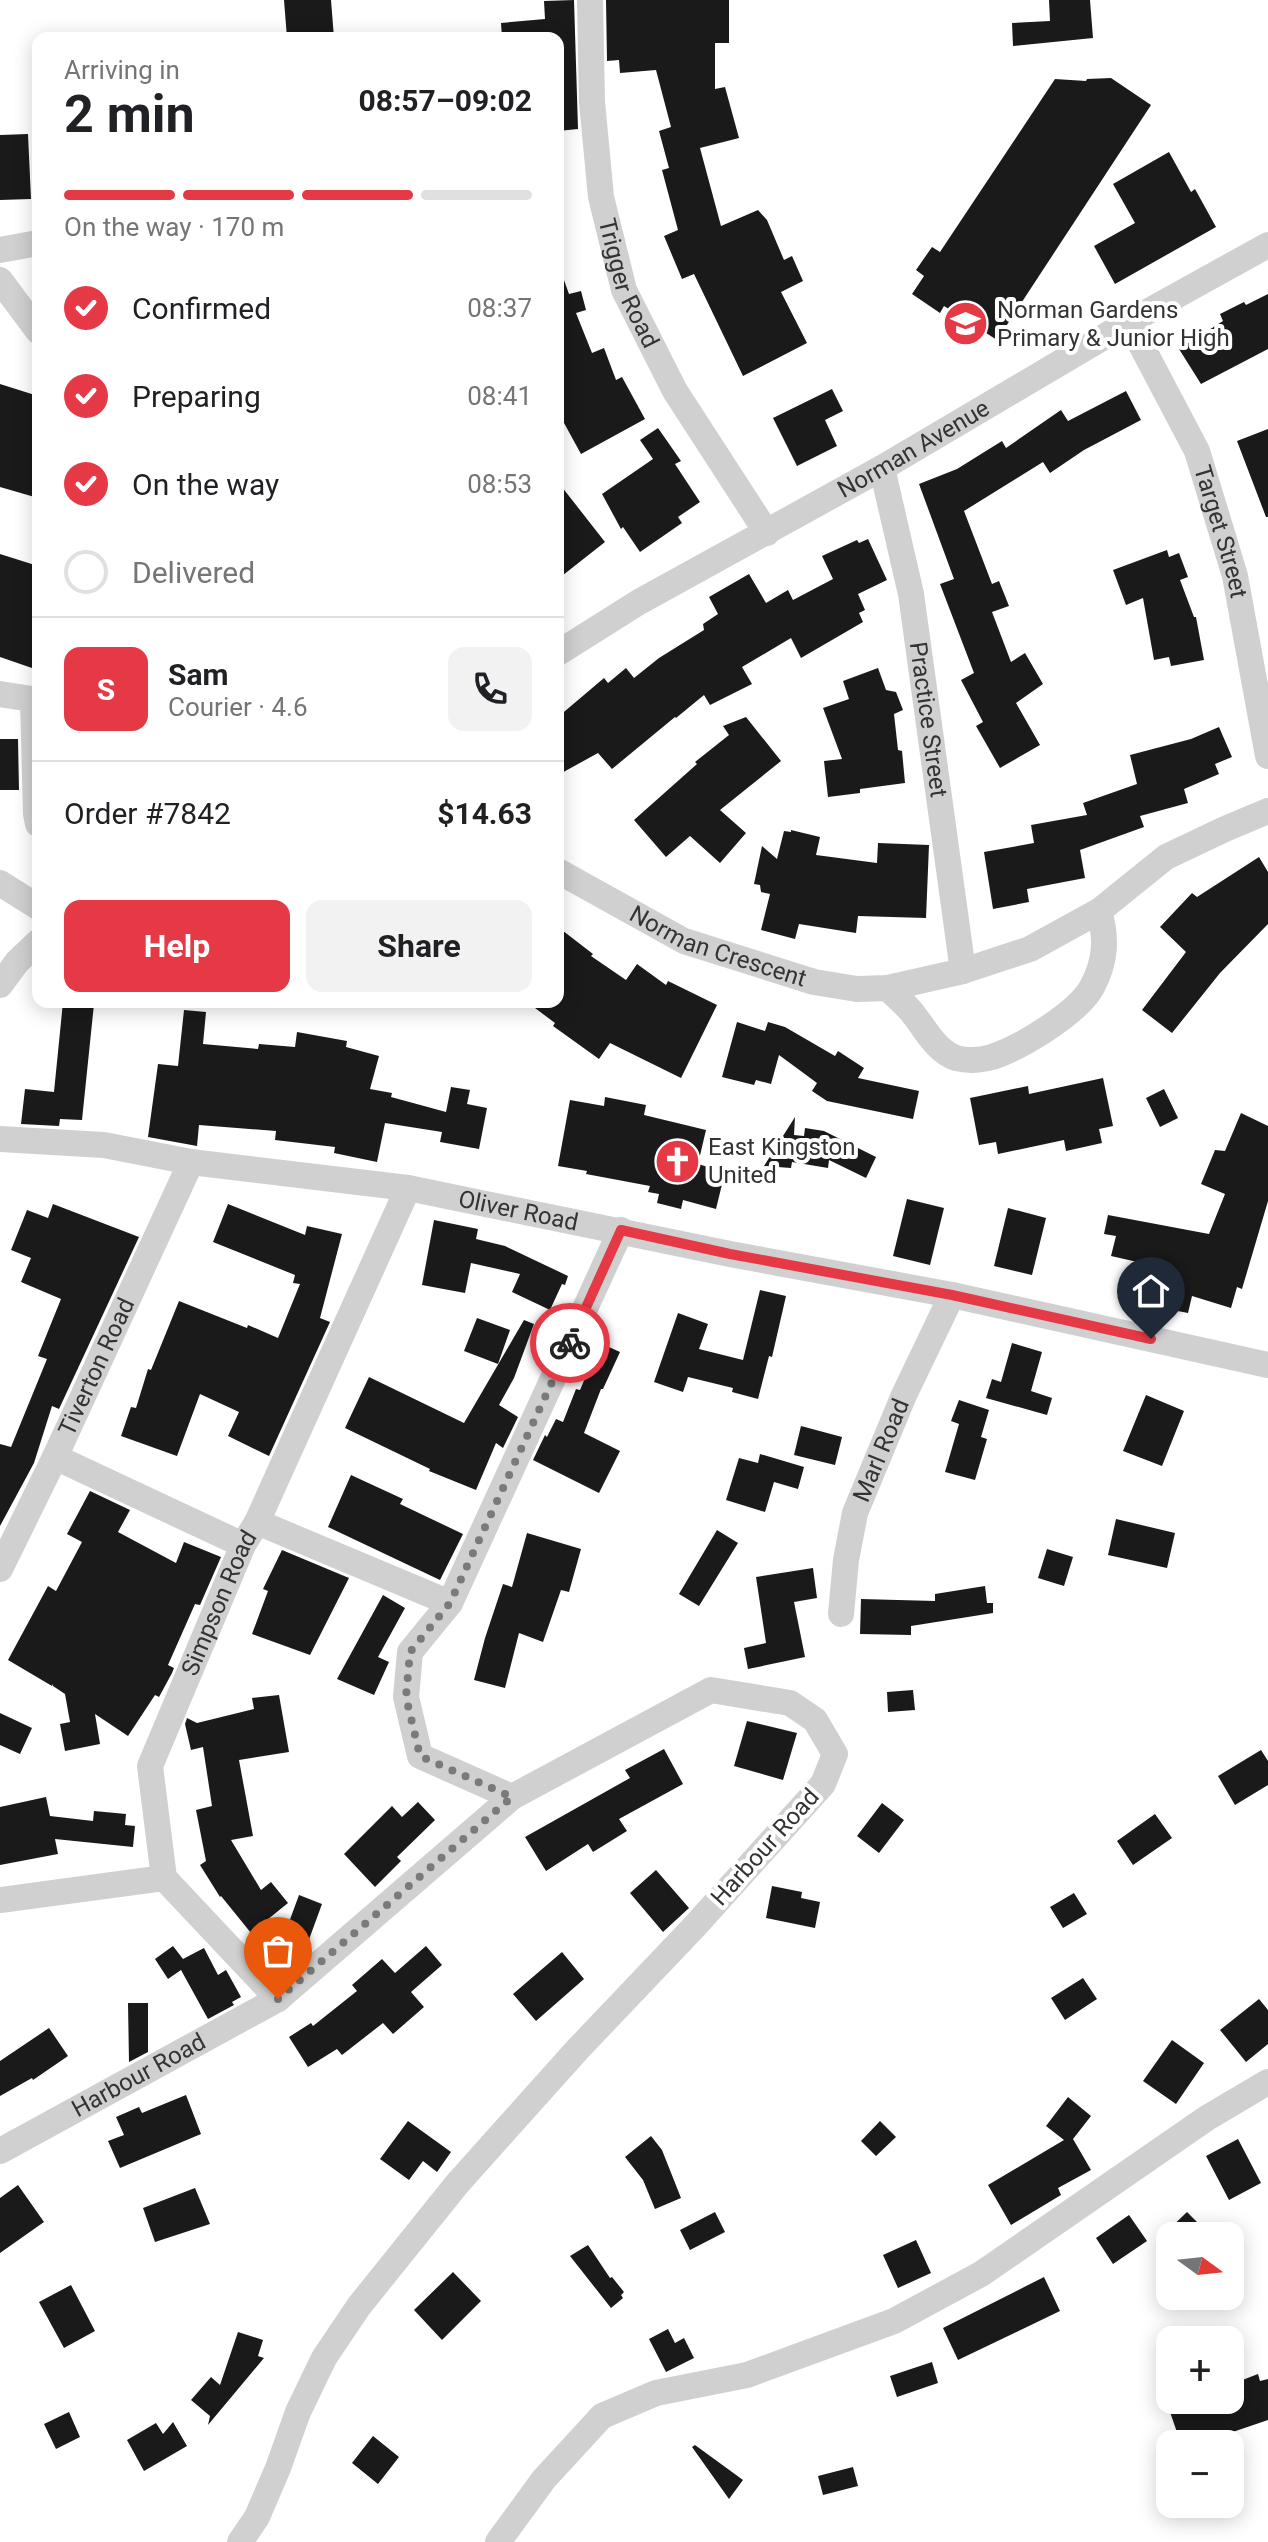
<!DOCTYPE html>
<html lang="en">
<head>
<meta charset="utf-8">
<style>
	body { margin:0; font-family:Roboto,sans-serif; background:#f2f2f2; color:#202124; height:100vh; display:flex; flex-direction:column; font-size:30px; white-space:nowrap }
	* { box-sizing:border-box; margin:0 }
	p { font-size:26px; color:#757577 }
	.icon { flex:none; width:44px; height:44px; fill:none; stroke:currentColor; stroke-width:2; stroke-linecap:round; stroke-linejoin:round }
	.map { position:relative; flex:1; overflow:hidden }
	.sheet { position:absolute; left:32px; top:32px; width:532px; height:976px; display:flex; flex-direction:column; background:#fff; border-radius:16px; box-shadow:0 4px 20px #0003 }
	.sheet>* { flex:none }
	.needle { width:52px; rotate:105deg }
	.controls { position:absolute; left:1156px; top:2222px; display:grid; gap:16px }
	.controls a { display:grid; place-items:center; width:88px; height:88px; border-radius:16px; background:#fff; box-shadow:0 4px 20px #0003; font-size:40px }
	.pin { position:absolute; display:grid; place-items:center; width:68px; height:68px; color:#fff; margin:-82px -34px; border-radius:50% 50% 50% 0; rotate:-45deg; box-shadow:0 0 8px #0007 }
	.pin .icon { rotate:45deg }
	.courier { position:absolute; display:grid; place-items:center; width:80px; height:80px; margin:-40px; border:6px solid #e63946; border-radius:50%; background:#fff; color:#222; box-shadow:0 2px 10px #0007 }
	.overview em { font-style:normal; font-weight:700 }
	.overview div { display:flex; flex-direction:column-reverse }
	.overview { display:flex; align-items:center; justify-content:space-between; height:136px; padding:0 32px }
	h1 { font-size:52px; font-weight:700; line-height:60px }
	.bar { display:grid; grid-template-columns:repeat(4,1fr); gap:12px 8px; align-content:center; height:96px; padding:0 32px }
	.bar i { height:10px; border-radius:6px; background:#e0e0e0 }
	.bar .current { background:#e63946 }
	.bar p { grid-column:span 4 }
	.line { display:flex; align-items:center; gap:20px; padding:0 32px; border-top:2px solid #e0e0e0 }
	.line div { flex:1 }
	.round { display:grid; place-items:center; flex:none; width:84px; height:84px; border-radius:16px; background:#f2f2f2 }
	ol { padding:0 32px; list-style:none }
	li { display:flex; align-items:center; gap:24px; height:88px }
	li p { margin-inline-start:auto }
	li .icon { padding:8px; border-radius:50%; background:#e63946; color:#fff; stroke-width:4 }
	li:last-child { color:#757577 }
	li i { width:44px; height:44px; border:4px solid #e0e0e0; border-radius:50% }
	.button { display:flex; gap:16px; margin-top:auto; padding:16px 32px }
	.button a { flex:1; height:92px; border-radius:16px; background:#e63946; color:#fff; font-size:32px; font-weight:700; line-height:92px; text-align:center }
	.button a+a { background:#f2f2f2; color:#202124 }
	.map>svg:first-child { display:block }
	.building { fill:#1a1a1a }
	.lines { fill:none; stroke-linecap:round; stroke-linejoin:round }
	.minor { stroke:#d0d0d0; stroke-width:26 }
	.done { stroke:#7a7a7a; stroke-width:8; stroke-dasharray:0 14.4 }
	.route { stroke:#e63946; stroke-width:10 }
	.labels { text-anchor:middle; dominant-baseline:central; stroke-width:8; stroke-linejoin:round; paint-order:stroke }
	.street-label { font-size:24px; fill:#333; stroke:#fff }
	.poi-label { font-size:24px; fill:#333; stroke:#fff; text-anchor:start }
</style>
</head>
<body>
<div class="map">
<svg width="1268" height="2542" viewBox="0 0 1268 2542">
	<rect width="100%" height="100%" fill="#fff"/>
	<!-- building -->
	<path class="building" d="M284,0H331L334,38H287Z
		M574,0L578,129L558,131V38H502L501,23L545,19L544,1Z
		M606,0H729V43H715V89L725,87L739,138L700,148L721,226L758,210L767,220L784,260L792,256L803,281L781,292L807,343L743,376L694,274L682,279L664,236L678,230L662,170L669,168L659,131L671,127L656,70L620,73L619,60L607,61Z
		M1049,0H1090L1093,38L1013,46L1012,23L1050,21Z
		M1111,78L1151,105L997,340L944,306L940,313L912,294L924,276L916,270L932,247L940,252L1055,79L1086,81L1087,79Z
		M28,134L31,199L0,200V135Z
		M1169,152L1191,192L1195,189L1216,227L1115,284L1094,246L1135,223L1113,184Z
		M560,269L569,294L581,291L586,310L576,313L592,353L604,348L616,380L622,377L645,419L581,454L558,412Z
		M1268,294V349L1201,384L1179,349L1223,321L1220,314L1244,302L1246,305Z
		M0,384L38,396V498L0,487Z
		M832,389L843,411L825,420L837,446L797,466L773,418Z
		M1126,391L1141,420L1084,450L1050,473L1043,462L964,511L992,584L999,581L1009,606L992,612L1011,662L1025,653L1043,684L1016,703L1040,745L1000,768L976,726L983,722L961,680L974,673L940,584L954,579L919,484L957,469L1002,441L1006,448L1061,410L1068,421Z
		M658,428L681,461L675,464L700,502L678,517L682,523L640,552L623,527L621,529L602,494L653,459L640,440Z
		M1268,429V517H1266L1237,441Z
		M558,482L605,542L558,579Z
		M868,539L887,580L858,594L865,610L859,613L863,622L801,658L791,638L742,667L752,684L710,705L704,695L676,718L675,717L612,769L598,753L558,775V717L604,678L608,683L626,668L634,678L659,658L704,630L703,624L718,614L709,597L749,574L766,603L788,590L793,600L833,579L822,556L857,540L859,543Z
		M1167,550L1169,557L1179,553L1188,577L1180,580L1194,617H1196L1204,660L1171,666L1169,657L1154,660L1143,598L1126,605L1113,570Z
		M0,554L38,566V647L32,668L0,657Z
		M878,668L886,690L896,692L903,710L894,714L898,750L902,751L905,783L860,789V793L828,797L824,761L842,759L823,708L849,699L843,681Z
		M746,717L781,761L720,810L746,833L720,863L690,836L666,857L634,820L697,764L695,762L729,735L723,726Z
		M1219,727L1232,757L1215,764L1219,774L1184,789L1188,803L1140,816L1144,827L1080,850L1085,878L1027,889L1029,902L993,909L984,852L1034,843L1031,825L1087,815L1083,803L1137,784L1130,755L1191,739Z
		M0,739H18L19,790H0Z
		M791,830L820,837L816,855L877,863L878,843L929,845L926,918L858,916L856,933L799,924L795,939L761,930L770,894L761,892L760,885L754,884L762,846L777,859L784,831L791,832Z
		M1259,857L1268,872V924L1220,973L1172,1033L1142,1010L1186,952L1160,927L1192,893L1197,897Z
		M558,927L593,954L591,956L626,980L637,964L666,985L668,981L717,1005L681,1078L610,1043L599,1059L553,1026L555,1023L527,1002H558Z
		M63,1002L94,1004L82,1120L60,1119L59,1126L21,1124L25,1089L54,1092Z
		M184,1010L206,1012L203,1044L258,1049L259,1044L295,1047L297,1032L347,1041L346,1047L379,1056L370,1089L392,1093L391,1097L446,1112L451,1087L470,1090L467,1104L487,1108L479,1149L440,1142L442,1132L385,1123L377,1162L334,1153L335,1147L275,1140L276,1131L199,1125L197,1146L148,1137L158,1064L178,1066Z
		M737,1022L765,1031L768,1022L785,1027L835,1056L838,1051L864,1068L858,1078L919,1091L913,1119L827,1101L812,1091L817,1083L779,1055L771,1084L756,1080L754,1085L722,1077Z
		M1103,1078L1113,1126L1099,1129L1102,1143L1066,1151L1064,1140L998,1154L996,1142L979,1145L970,1098L1028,1086L1029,1094Z
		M1164,1089L1178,1118L1160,1127L1146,1098Z
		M605,1097L646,1105L644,1115L706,1130L698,1164L725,1172L716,1209L683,1200L681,1209L657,1203L659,1194L648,1192L650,1186L586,1174L587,1171L558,1166L570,1100L604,1106Z
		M1241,1113L1268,1126V1201L1242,1289L1237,1287L1231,1308L1192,1296L1188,1313L1147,1305L1155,1266L1111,1256L1116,1236L1104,1234L1108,1215L1209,1234L1225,1194L1201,1184L1215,1150L1225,1151Z
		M795,1117L794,1135L804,1136L805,1128L824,1131L876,1157L866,1178L829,1160L828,1168L792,1162L791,1168L764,1166Z
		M907,1199L944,1208L930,1265L893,1256Z
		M53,1204L139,1237L59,1409L52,1406L34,1463L0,1526V1444L11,1447L47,1359L38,1356L61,1299L21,1282L31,1258L11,1250L27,1210L48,1218Z
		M228,1204L305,1235L307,1226L342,1234L320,1318L330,1322L269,1456L228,1436L239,1412L200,1394L177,1456L121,1436L131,1407L136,1408L148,1369L151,1370L179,1301L247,1328L248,1325L278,1338L300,1284L293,1283L295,1275L213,1242Z
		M1008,1208L1046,1218L1032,1275L994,1266Z
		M434,1220L478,1229L476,1239L505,1246L568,1276L565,1285L562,1284L550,1310L512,1292L520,1274L471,1263L465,1293L422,1285Z
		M760,1290L786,1296L772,1357L769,1356L758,1399L732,1392L733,1388L688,1377L683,1392L654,1382L678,1313L708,1324L699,1349L743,1360Z
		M477,1318L510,1330L498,1364L464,1351Z
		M524,1320L534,1324L514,1378L499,1405L518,1417L503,1448L496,1443L476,1490L429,1471L430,1469L345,1428L369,1377L464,1423Z
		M600,1343L620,1352L603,1389H601L584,1433L620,1451L599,1493L533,1460L545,1435L547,1437L556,1419L563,1422L576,1389L580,1390Z
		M1012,1343L1042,1352L1031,1391L1052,1398L1047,1415L986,1398L992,1379L1001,1382Z
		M1146,1395L1184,1411L1162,1466L1123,1451Z
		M959,1400L989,1410L981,1437L987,1439L975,1480L945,1472L959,1424L951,1421Z
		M801,1426L842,1437L835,1465L794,1455Z
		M760,1454L804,1467L798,1489L774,1482L765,1512L726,1500L739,1458L758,1463Z
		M351,1475L403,1499L400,1504L463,1534L440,1580L328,1527Z
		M90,1491L130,1510L118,1532L176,1563L184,1542L221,1557L200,1605L195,1604L168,1665L174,1668L172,1673L159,1697L155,1695L128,1736L95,1714L100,1744L65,1751L60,1724L70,1722L65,1694L53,1686L52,1684V1686L8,1660L48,1586L56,1591L82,1542L67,1534Z
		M1116,1519L1175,1533L1167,1568L1108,1555Z
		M717,1530L738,1543L699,1606L679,1594Z
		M527,1533L581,1549L569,1592L561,1590L543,1642L519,1633L505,1688L474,1680L485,1638L503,1584L512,1587Z
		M1047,1549L1073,1557L1064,1586L1038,1578Z
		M282,1550L349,1578L310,1655L252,1634L268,1591L263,1589Z
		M813,1568L817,1598L794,1602L805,1657L748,1669L744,1648L766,1643L756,1577Z
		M985,1586L987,1603H993V1613L911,1626V1635L860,1634L861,1599L935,1601V1594Z
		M383,1595L405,1608L378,1657L389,1662L374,1695L337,1679Z
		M913,1690L915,1710L888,1712L887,1692Z
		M279,1695L289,1752L239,1760L253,1836L231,1840L261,1890L271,1882L288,1903L251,1933L221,1896L220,1897L200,1865L206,1861L196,1810L212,1806L203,1747L191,1750L185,1724L187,1718L197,1723L254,1709L252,1698Z
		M0,1713L32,1728L20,1754L0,1745Z
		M747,1721L797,1733L783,1780L734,1766Z
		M664,1749L683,1784L619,1819L627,1831L593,1852L588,1844L546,1871L525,1837L630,1778L625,1770Z
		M1261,1750L1268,1761V1785L1235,1805L1218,1776Z
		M46,1797L50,1816L93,1821L94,1811L126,1814L125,1825L135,1826L133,1847L55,1839L58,1854L0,1865V1807Z
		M418,1802L435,1820L397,1857L401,1861L375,1887L344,1854L392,1806L402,1817Z
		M882,1803L904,1820L879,1853L857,1836Z
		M1155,1814L1172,1838L1133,1865L1117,1841Z
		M656,1870L689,1908L663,1932L630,1893Z
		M772,1886L802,1892L801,1898L820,1902L815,1928L766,1918Z
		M1074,1893L1087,1914L1063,1928L1050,1907Z
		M299,1895L322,1904L304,1953L281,1944Z
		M173,1946L183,1959L204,1948L218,1975L226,1970L241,1997L232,2002L234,2005L208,2019L181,1970L168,1979L155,1959Z
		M426,1946L442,1965L411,1992L424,2007L393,2034L383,2023L342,2055L337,2049L308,2067L289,2037L311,2023L313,2026L357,1991L352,1985L382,1959L395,1973Z
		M562,1952L584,1979L536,2021L513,1994Z
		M1083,1978L1097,1999L1065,2020L1051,1998Z
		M1259,1999L1268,2010V2044L1246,2062L1220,2030Z
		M128,2003H148V2052L129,2062Z
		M49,2028L68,2056L33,2080L32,2078L0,2096V2061Z
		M1172,2040L1204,2063L1176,2104L1143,2081Z
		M186,2095L201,2134L120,2168L108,2141L124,2135L116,2117L139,2107L142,2113Z
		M1068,2097L1091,2116L1073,2139L1091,2170L1058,2188L1061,2195L1011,2225L988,2185L1064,2140L1046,2126Z
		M408,2121L451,2152L437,2172L423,2161L409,2180L380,2159Z
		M880,2121L896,2137L876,2156L861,2141Z
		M651,2136L662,2150L681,2198L655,2209L643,2180L625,2157Z
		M1238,2139L1261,2183L1229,2200L1206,2156Z
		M18,2185L44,2222L0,2253V2198Z
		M195,2188L210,2224L155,2242L143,2208Z
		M715,2212L725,2232L690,2250L680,2230Z
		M1187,2212L1211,2236H1162Z
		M1129,2215L1147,2241L1113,2264L1096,2238Z
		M916,2240L931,2273L898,2288L883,2255Z
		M588,2245L610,2278L612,2277L624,2292L621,2295L623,2298L611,2308L570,2256Z
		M453,2272L481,2301L442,2340L414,2310Z
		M1044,2277L1060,2311L958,2360L943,2328Z
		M71,2285L95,2331L64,2348L39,2302Z
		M668,2329L675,2343L684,2338L694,2358L666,2372L649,2339Z
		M238,2332L263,2340L258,2356L264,2358L208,2425L210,2416L191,2400L211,2377L220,2385Z
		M932,2362L938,2383L897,2397L890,2376Z
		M1258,2374L1260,2381L1268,2379V2420L1218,2437L1221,2444H1181L1169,2409L1193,2400H1237L1232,2384Z
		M69,2412L80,2437L56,2449L44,2424Z
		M173,2422L187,2446L144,2471L127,2440L156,2423L163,2434Z
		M373,2436L399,2457L378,2484L352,2463Z
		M695,2445L743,2480L729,2499L692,2447Z
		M853,2467L858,2486L823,2495L818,2476Z"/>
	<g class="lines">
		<!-- minor -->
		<g class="minor">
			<path id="s1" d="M590,0L592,102L601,197L624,290L675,391L767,533"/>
			<path d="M0,250L38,243"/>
			<path d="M0,280L38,331"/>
			<path id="s2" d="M1129,322L1197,451L1235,576L1268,756"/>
			<path id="s3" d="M882,468L911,594L963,971"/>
			<path id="s4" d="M558,653L639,602L882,468L1129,322L1268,245"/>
			<path d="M0,694L38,700"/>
			<path d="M33,699L36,814L38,824"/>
			<path id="s5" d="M558,871L684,941L814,982L857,989L888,988L963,971L1030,949L1099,911L1166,857L1225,829L1268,811"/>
			<path d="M0,883L38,907"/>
			<path d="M0,985L17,962L38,942"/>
			<path d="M888,988C896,997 907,1005 914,1015C926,1030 936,1051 956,1058C967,1061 981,1060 992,1057C1020,1048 1078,1013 1092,987C1106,961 1107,938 1099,911"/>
			<path id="s6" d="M0,1139L104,1145L191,1162L408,1188L730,1254L952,1295L1268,1365"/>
			<path d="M55,1457L243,1545"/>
			<path d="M257,1522L450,1603"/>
			<path id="s7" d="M0,1569L55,1457L191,1162"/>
			<path id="s8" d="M841,1614L846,1560L855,1513L904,1395L952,1295"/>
			<path d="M512,1797L420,1756L406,1697L410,1652L450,1603L621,1230"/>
			<path d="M0,1900L164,1878"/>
			<path id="s9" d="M278,1999L164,1878L150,1766L243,1545L257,1522L408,1188"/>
			<path id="s10" d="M0,2151L278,1999L512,1797L711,1690L790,1703L815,1720L835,1754L823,1784L695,1926L577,2050L457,2184L359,2306L324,2358L298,2412L278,2468L257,2517L240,2542"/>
			<path d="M498,2542L544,2479L602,2416L656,2393L747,2375L894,2321L981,2274L1207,2118L1268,2082"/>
		</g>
	</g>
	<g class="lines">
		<!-- done -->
		<path class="done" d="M278,1999L512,1797L420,1756L406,1697L410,1652L450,1603L570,1343"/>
		<!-- route -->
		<path class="route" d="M570,1343L621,1230L730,1254L952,1295L1151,1339"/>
	</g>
	<!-- icons -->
	<defs>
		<symbol id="school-disc" viewBox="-11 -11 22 22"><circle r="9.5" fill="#e63946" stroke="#fff"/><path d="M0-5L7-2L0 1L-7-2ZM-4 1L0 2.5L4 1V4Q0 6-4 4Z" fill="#fff"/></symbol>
		<symbol id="church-disc" viewBox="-11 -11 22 22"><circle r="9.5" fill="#e63946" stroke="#fff"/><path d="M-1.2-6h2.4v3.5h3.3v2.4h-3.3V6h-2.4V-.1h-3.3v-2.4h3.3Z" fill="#fff"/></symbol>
	</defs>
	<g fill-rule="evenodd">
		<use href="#school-disc" x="940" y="298" width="51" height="51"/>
		<use href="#church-disc" x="652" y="1136" width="51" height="51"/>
	</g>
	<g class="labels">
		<!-- street labels -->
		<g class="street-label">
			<text stroke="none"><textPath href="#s1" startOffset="288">Trigger Road</textPath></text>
			<text stroke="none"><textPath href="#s4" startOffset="410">Norman Avenue</textPath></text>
			<text stroke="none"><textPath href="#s2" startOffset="230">Target Street</textPath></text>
			<text stroke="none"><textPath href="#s3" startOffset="256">Practice Street</textPath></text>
			<text stroke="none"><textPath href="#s5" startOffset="178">Norman Crescent</textPath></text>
			<text stroke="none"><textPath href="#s6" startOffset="524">Oliver Road</textPath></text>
			<text stroke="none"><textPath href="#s7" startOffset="224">Tiverton Road</textPath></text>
			<text stroke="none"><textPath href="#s8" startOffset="170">Marl Road</textPath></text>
			<text stroke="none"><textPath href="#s9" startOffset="456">Simpson Road</textPath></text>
			<text transform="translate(765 1847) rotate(-48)">Harbour Road</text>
			<text stroke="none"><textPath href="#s10" startOffset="158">Harbour Road</textPath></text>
		</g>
		<!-- poi labels -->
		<g class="poi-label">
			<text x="997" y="310">Norman Gardens<tspan x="997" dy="28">Primary &amp; Junior High</tspan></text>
			<text x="708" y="1147">East Kingston<tspan x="708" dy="28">United</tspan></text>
		</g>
	</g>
</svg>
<div class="controls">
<a><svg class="needle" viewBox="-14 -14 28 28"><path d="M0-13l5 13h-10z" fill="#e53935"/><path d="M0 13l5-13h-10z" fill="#757577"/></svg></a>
<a>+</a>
<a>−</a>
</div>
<div class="pin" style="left:278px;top:1999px;background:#ea580c"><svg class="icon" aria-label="bag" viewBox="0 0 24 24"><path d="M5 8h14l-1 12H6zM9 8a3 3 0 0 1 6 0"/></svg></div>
<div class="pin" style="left:1151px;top:1339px;background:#1f2937"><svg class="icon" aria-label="home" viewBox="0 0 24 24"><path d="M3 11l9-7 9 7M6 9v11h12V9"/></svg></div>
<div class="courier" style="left:570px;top:1343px"><svg class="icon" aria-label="bike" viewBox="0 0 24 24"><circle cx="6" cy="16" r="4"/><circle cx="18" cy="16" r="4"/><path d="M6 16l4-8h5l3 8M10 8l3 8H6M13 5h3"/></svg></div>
<section class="sheet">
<div class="overview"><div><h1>2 min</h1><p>Arriving in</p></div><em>08:57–09:02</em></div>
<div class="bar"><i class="current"></i><i class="current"></i><i class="current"></i><i></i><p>On the way · 170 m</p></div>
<ol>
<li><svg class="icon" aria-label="check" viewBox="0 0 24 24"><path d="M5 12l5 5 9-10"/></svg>Confirmed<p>08:37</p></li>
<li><svg class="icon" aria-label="check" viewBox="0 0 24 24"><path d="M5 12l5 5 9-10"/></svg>Preparing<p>08:41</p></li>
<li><svg class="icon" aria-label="check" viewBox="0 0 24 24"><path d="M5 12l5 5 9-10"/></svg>On the way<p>08:53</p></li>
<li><i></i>Delivered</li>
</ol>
<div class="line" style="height:144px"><b class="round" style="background:#e63946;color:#fff">S</b><div><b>Sam</b><p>Courier · 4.6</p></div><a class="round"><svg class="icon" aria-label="phone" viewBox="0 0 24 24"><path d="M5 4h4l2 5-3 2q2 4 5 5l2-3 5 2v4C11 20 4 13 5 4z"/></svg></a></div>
<div class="line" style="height:104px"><div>Order #7842</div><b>$14.63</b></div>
<div class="button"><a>Help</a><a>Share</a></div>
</section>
</div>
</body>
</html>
